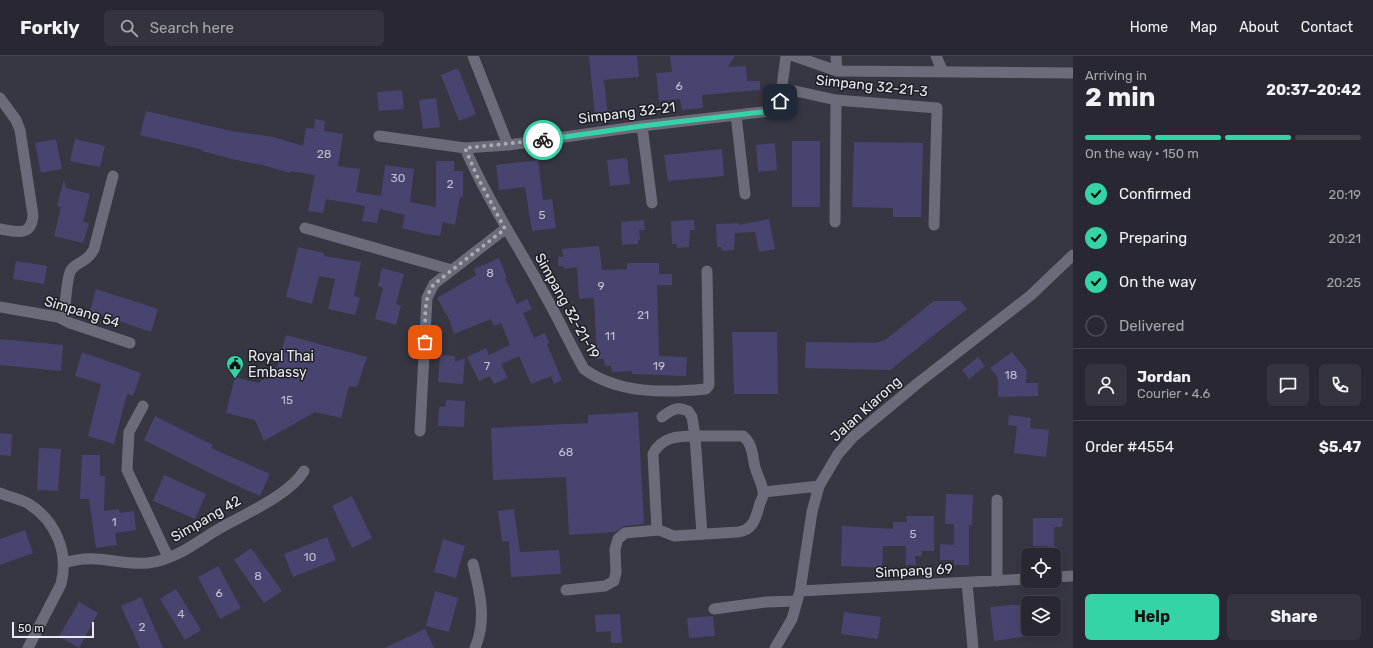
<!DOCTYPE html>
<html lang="en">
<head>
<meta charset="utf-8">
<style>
	body { margin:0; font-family:Rubik,sans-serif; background:#35343e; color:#f1f3f6; height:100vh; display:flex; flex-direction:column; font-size:15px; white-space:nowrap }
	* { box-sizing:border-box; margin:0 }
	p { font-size:13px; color:#a5a6ac }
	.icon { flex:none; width:22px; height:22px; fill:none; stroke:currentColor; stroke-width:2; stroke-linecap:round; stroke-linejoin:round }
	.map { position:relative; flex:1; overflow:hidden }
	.side { display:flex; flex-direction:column; background:#292832; width:300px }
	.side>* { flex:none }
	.fabs { position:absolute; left:1021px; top:492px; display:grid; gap:8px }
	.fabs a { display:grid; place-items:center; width:40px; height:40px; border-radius:6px; background:#292832; box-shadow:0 2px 6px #0003,0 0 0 1px #45444d; font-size:20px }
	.scale { position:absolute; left:12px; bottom:10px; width:82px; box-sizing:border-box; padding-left:4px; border:2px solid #e9e9f1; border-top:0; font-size:11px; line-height:14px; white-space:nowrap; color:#e9e9f1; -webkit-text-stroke:3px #1f1e24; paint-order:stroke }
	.pin { position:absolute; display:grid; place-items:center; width:34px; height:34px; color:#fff; margin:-17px; border-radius:8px; box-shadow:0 2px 6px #0006 }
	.courier { position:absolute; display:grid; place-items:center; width:40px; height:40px; margin:-20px; border:3px solid #35d4a7; border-radius:50%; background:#fff; color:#222; box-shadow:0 1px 5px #0007 }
	.head em { font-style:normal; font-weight:700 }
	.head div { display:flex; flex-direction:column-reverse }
	.head { display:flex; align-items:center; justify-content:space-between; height:68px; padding:0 12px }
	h1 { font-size:26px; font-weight:700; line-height:30px }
	.bar { display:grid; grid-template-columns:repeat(4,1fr); gap:6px 4px; align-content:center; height:48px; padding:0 12px }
	.bar i { height:5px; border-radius:3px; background:#45444d }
	.bar .on { background:#35d4a7 }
	.bar p { grid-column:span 4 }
	.line { display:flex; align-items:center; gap:10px; padding:0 12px; border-top:1px solid #45444d }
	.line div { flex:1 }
	.round { display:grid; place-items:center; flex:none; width:42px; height:42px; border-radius:6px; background:#35343e }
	ol { padding:0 12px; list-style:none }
	li { display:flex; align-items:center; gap:12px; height:44px }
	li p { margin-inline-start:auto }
	li .icon { padding:4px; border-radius:50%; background:#35d4a7; color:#111; stroke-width:4 }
	li:last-child { color:#a5a6ac }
	li i { width:22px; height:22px; border:2px solid #45444d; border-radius:50% }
	.action { display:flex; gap:8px; margin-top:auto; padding:8px 12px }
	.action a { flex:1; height:46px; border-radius:6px; background:#35d4a7; color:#111; font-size:16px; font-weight:700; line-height:46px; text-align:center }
	.action a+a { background:#35343e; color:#f1f3f6 }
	header { display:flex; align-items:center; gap:24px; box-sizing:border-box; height:56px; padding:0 20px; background:#292832; border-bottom:1px solid #45444d }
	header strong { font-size:19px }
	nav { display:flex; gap:22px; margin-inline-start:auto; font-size:14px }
	.search { width:280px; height:36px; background:#35343e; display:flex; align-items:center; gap:10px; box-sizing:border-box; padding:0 14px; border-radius:6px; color:#a5a6ac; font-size:15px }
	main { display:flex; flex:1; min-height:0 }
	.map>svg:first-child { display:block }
	.building { fill:#484470 }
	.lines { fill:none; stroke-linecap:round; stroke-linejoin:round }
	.minor { stroke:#6c6b79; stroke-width:11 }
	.done { stroke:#abaab4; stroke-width:4; stroke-dasharray:0 7.2 }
	.route { stroke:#35d4a7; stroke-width:5 }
	.labels { text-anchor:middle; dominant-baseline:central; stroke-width:3; stroke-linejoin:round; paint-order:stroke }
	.number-label { font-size:12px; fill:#c1c0d1 }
	.street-label { font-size:14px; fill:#e9e9f1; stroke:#1f1e24 }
	.poi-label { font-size:14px; fill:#e9e9f1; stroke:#1f1e24; text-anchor:start }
</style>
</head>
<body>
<header>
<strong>Forkly</strong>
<div class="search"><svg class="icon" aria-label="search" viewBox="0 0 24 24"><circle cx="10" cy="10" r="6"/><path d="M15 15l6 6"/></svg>Search here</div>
<nav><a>Home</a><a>Map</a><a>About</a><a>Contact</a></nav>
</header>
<main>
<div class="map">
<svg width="1073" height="592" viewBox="0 0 1073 592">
	<rect width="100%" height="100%" fill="#373643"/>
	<!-- building -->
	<path class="building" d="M589,0H637L639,21L604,24L608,60L595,61Z
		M670,0H735L728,11L746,10L747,25H760V34L702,39L703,52L682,54L680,43L659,45L656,17L672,16Z
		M458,12L476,58L459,65L441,19Z
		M402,34L404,53L379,55L377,36Z
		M436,42L440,71L423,73L419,44Z
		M146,55L231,75L273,81L303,90L306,72L314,73L315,63L325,65L324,75L343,78L338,110L360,113L356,136L381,140L385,109L414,113L410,146L436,151V105H454V115H463V141H460L455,169L443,166L440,180L426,178L402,172L405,159L380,153L377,167L362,165L365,150L326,143L323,157L308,155L315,119L291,115L290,117L262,109L236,104L202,95L203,94L140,79Z
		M56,83L62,113L41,117L35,87Z
		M75,83L105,90L100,111L70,105Z
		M792,85H820V151H792Z
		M854,86L923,87L921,161H893V152L852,151Z
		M775,87L777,114L758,116L756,89Z
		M722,93L724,120L668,125L664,99Z
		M627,102L630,128L610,130L607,104Z
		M538,104L543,144L552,143L556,172L532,175L525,131L499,134L496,109Z
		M64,123L66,132L90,138L83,166L89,167L83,187L54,180L61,151L57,150Z
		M769,163L775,193L759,196L755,176L735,177L734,194L722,195L721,191H717L716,168L739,167V169Z
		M644,164L645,174H639L640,184H638V188L622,189L621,166Z
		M694,164L695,174H690L689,191L677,192V188H672L671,165Z
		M599,190L602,214L627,213V207H659V218H672V229H657L659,300L687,301L686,320L632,318V315L612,316L611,310H605L604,303H597L594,242L579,243L577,211L564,213V210H558V201H563L562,193Z
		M298,191L324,197V200L361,206L354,240L360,242L355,259L328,253L335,223L319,220L312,248L286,241Z
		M499,202L507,222H505L517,248L527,243L532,253L523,257L534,282L545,277L549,287L547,288L562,324L554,328L551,320L531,328L519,300L501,308L508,322L494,328L490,320L479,325L467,301L486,292L489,299L510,289L501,267L494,270L491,263L454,278L450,265L437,242L476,219L474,213Z
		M16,205L47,210L44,228L13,223Z
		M382,212L404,218L396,248L401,250L396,269L375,263L383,232L378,230Z
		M96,233L158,253L151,276L90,255Z
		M934,245H960L967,253L890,314L805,312L806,286L876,287L885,284Z
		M732,276H777L778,338H734Z
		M286,279L367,301L357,331L349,330L341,362L315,356L264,385L255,364L226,357L235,321L258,327L276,315Z
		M0,283L63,289L61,315L0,309Z
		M82,296L141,317L133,340L127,338L114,388L88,380L101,328L75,320Z
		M1012,296L1027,315L1026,327H1038V340L998,341V322L990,312Z
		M440,299L455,300V306L465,302L463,328L438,326Z
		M978,301L985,310L969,323L962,314Z
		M446,344L465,345L464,371L438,370L439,351H445Z
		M638,356L644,468L624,470L615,476L569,479L566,421L493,424L491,372L588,367V359Z
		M1009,359L1031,362L1030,372L1049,374L1046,401L1014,397L1017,370L1008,369Z
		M155,360L213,389L211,392L270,418L260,440L214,419L144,384Z
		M0,377L12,378L11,400L0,399Z
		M39,392L61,393L58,435L37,434Z
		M82,399H100V420H105L104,455L119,453L120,457L134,455L136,474L115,477L117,489L96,492L89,443H80Z
		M164,419L206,438L195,463L153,445Z
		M946,438L973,439L972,469H969V509H954V504H940V488L954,489V468H945Z
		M352,440L372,482L352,492L332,450Z
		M514,453L520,496L559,494L561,518L511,521L509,485L502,486L498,455Z
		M906,460H934V495H922V500H915L916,509H906V490H883L882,512L841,510L842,470L893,473V466H907Z
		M1033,462H1063L1062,471H1054V490H1033Z
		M25,474L33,497L0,509V483Z
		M327,481L336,504L293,521L284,498Z
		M443,483L465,490L456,522L434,516Z
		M1048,490H1057V499H1048Z
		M251,492L282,535L264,547L234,504Z
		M218,510L241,552L220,563L198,521Z
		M176,533L201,574L185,584L160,543Z
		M435,535L458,542L449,576L426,570Z
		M141,541L163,592H140L121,550Z
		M79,546L98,557L79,592L59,580Z
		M1010,549H1028V580L994,585L990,551Z
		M844,556L881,561L878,583L841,578Z
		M620,558L622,587H611V575L596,576L595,559Z
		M713,560L715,580L689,582L687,562Z
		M425,573L434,592H385Z"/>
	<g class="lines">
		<!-- minor -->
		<path class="minor" d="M473,0L508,89
			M794,0L837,15L1073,17
			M836,0L837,15
			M936,0L943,16
			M782,32L836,44L937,52L934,169
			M0,42L16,64L20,74L33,159C32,181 16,176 0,173
			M736,59L745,138
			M642,70L652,147
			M379,80L465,92L508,89L642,70L770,55L777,54L780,45L786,0
			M465,92C486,141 515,185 541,232C556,258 569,286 584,313C618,338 666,337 706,333L709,329L707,215
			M835,166L836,44
			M305,172L452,214
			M0,251L58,261L70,267L130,287
			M63,263C66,251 66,222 71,214C77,205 86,208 94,193L113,120
			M143,350L129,376L127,414L168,501
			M420,375L427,242L434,228L505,173
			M764,436L819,430
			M0,437C9,441 20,443 29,448C56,465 69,497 61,528L28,592
			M997,444V525
			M657,474L653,398C661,381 678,380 695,380L692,361L688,355C677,350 671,354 662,361
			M64,507C98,496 117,510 148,507C176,504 199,484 222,471C247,457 289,439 304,415
			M473,508C480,537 487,564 475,592
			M1054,521L1073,520
			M967,527L973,592
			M566,534L605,530L614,525L616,516L615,493L618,483L625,477L659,474L674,480L738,476C754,474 756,461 760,447C762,443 764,438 763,435C762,427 757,419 755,411C752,399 753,388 743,380H695L702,478
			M800,535L1028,523
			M714,553L766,546L797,545
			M775,592L792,563L800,535L812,456L819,430L838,398L853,381L918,327L1030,240L1073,199"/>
	</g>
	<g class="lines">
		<!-- done -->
		<path class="done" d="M425,286C426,267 422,243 434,228L505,173L477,120L465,92L543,84"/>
		<!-- route -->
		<path class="route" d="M543,84L642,70L770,55L777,54L780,45"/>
	</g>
	<!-- icons -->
	<defs>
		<symbol id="civic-pin" viewBox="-11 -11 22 30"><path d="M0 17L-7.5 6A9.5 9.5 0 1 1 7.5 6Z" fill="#35d4a7" stroke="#1f1e24"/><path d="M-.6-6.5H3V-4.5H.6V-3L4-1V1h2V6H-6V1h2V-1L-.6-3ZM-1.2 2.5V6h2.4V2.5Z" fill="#111"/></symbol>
	</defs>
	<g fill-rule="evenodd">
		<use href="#civic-pin" x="225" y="298" width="20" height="27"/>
	</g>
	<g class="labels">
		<!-- number labels -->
		<g class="number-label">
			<text x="679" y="30">6</text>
			<text x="324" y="98">28</text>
			<text x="398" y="122">30</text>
			<text x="450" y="128">2</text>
			<text x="542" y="159">5</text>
			<text x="490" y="217">8</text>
			<text x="601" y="230">9</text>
			<text x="643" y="259">21</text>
			<text x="610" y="280">11</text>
			<text x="487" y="310">7</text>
			<text x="659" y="310">19</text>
			<text x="1011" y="319">18</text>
			<text x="287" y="344">15</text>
			<text x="566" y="396">68</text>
			<text x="114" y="466">1</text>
			<text x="913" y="478">5</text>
			<text x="310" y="501">10</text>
			<text x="258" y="520">8</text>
			<text x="219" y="537">6</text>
			<text x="181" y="558">4</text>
			<text x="142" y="571">2</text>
		</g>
		<!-- street labels -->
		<g class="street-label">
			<text transform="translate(872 30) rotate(6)">Simpang 32-21-3</text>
			<text transform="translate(627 57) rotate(-7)">Simpang 32-21</text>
			<text transform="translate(567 250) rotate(61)">Simpang 32-21-19</text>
			<text transform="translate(82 256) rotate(17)">Simpang 54</text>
			<text transform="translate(866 353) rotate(-42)">Jalan Kiarong</text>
			<text transform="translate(206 463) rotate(-30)">Simpang 42</text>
			<text transform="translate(914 515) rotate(-3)">Simpang 69</text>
		</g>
		<!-- poi labels -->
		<g class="poi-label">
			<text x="248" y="300">Royal Thai<tspan x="248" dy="16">Embassy</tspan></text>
		</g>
	</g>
</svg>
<div class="fabs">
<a><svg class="icon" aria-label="locate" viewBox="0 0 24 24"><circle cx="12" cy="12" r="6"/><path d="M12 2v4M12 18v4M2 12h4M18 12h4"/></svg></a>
<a><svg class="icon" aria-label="layers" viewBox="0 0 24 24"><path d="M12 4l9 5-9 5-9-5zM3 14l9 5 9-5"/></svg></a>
</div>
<div class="scale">50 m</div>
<div class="pin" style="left:425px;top:286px;background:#ea580c"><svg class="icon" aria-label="bag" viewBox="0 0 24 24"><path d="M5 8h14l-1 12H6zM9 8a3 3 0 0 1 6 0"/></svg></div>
<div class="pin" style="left:780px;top:45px;background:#1f2937"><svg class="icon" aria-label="home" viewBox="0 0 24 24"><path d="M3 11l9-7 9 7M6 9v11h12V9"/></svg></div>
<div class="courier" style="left:543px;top:84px"><svg class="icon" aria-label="bike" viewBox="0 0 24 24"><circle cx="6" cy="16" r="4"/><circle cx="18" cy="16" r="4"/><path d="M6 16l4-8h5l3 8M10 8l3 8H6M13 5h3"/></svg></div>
</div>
<section class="side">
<div class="head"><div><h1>2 min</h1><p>Arriving in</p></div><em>20:37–20:42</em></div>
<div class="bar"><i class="on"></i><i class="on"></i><i class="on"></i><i></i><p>On the way · 150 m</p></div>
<ol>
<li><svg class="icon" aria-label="check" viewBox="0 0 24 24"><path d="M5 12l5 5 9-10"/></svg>Confirmed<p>20:19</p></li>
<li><svg class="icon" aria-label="check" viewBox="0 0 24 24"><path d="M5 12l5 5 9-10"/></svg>Preparing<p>20:21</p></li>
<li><svg class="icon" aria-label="check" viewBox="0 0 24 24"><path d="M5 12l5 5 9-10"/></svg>On the way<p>20:25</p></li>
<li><i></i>Delivered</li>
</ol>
<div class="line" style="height:72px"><a class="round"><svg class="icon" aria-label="person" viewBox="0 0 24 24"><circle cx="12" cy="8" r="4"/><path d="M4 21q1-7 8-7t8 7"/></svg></a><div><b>Jordan</b><p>Courier · 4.6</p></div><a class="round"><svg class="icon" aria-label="chat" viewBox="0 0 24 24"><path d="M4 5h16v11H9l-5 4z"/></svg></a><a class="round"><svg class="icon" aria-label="phone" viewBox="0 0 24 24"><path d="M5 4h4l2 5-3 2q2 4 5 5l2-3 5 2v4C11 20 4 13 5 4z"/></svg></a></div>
<div class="line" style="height:52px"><div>Order #4554</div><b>$5.47</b></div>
<div class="action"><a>Help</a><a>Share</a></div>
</section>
</main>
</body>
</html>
